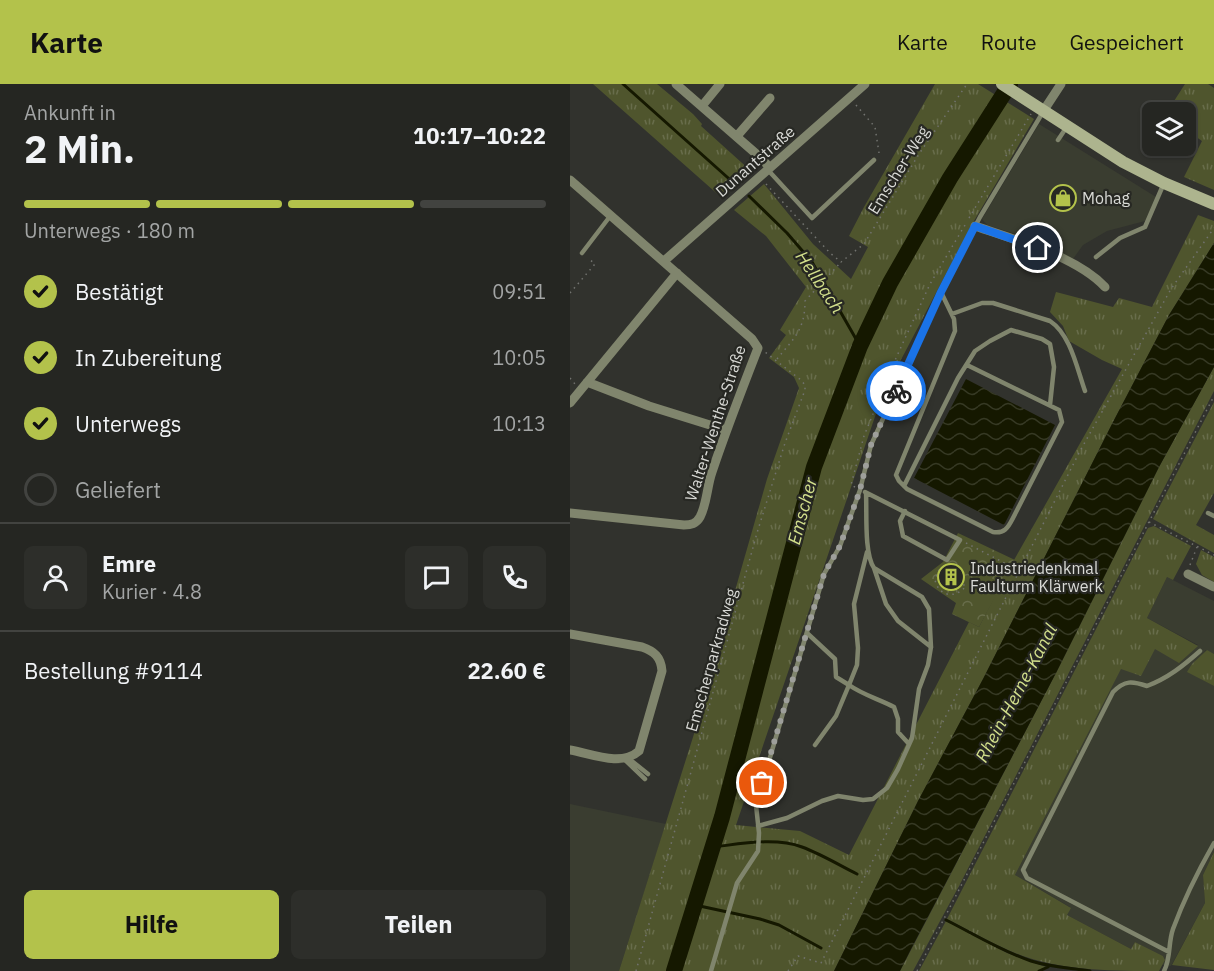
<!DOCTYPE html>
<html lang="de">
<head>
<meta charset="utf-8">
<style>
	body { margin:0; font-family:"IBM Plex Sans",sans-serif; background:#2d2e2a; color:#f1f3f6; height:100vh; display:flex; flex-direction:column; font-size:22px; white-space:nowrap }
	* { box-sizing:border-box; margin:0 }
	p { font-size:20px; color:#a3a5a5 }
	.icon { flex:none; width:33px; height:33px; fill:none; stroke:currentColor; stroke-width:2; stroke-linecap:round; stroke-linejoin:round }
	.map { position:relative; flex:1; overflow:hidden }
	.sheet { display:flex; flex-direction:column; background:#252622; width:570px }
	.sheet>* { flex:none }
	.fabs { position:absolute; left:572px; top:18px; display:grid; gap:12px }
	.fabs a { display:grid; place-items:center; width:54px; height:54px; border-radius:9px; background:#252622; box-shadow:0 2px 4px #0004,0 0 0 2px #424340; font-size:30px }
	.pin { position:absolute; display:grid; place-items:center; width:51px; height:51px; color:#fff; margin:-26px; border:3px solid #fff; border-radius:50%; box-shadow:0 2px 6px #0007 }
	.courier { position:absolute; display:grid; place-items:center; width:60px; height:60px; margin:-30px; border:4px solid #1a73e8; border-radius:50%; background:#fff; color:#222; box-shadow:0 2px 8px #0007 }
	.overview em { font-style:normal; font-weight:800 }
	.overview div { display:flex; flex-direction:column-reverse }
	.overview { display:flex; align-items:center; justify-content:space-between; height:102px; padding:0 24px }
	h1 { font-size:39px; font-weight:800; line-height:45px }
	.bar { display:grid; grid-template-columns:repeat(4,1fr); gap:9px 6px; align-content:center; height:72px; padding:0 24px }
	.bar i { height:8px; border-radius:4px; background:#424340 }
	.bar .current { background:#b3c24b }
	.bar p { grid-column:span 4 }
	.line { display:flex; align-items:center; gap:15px; padding:0 24px; border-top:2px solid #424340 }
	.line div { flex:1 }
	.round { display:grid; place-items:center; flex:none; width:63px; height:63px; border-radius:9px; background:#2d2e2a }
	ol { padding:0 24px; list-style:none }
	li { display:flex; align-items:center; gap:18px; height:66px }
	li p { margin-inline-start:auto }
	li .icon { padding:6px; border-radius:50%; background:#b3c24b; color:#111; stroke-width:4 }
	li:last-child { color:#a3a5a5 }
	li i { width:33px; height:33px; border:3px solid #424340; border-radius:50% }
	.cta { display:flex; gap:12px; margin-top:auto; padding:12px 24px }
	.cta a { flex:1; height:69px; border-radius:9px; background:#b3c24b; color:#111; font-size:24px; font-weight:800; line-height:69px; text-align:center }
	.cta a+a { background:#2d2e2a; color:#f1f3f6 }
	header { display:flex; align-items:center; gap:36px; box-sizing:border-box; height:84px; padding:0 30px; background:#b3c24b; color:#111 }
	header strong { font-size:28px }
	nav { display:flex; gap:33px; margin-inline-start:auto; font-size:21px }
	main { display:flex; flex:1; min-height:0 }
	.map>svg:first-child { display:block }
	.built { fill:#3a3d30 }
	.grass { fill:url(#grass-tufts) }
	.park { fill:url(#park-crowns) }
	.water { fill:url(#water-waves) }
	.lines { fill:none; stroke-linecap:round; stroke-linejoin:round }
	.stream { stroke:#151800; stroke-width:3 }
	.river { stroke:#151800; stroke-width:16 }
	.path { stroke:#72736f; stroke-width:1.5; stroke-dasharray:1.5 4.5; stroke-linecap:butt }
	.service { stroke:#80856d; stroke-width:4.5 }
	.pedestrian { stroke:#80856d; stroke-width:7 }
	.minor { stroke:#80856d; stroke-width:9 }
	.secondary { stroke:#adb48e; stroke-width:12 }
	.done { stroke:#9e9f9b; stroke-width:6; stroke-dasharray:0 10.8 }
	.route { stroke:#1a73e8; stroke-width:8 }
	.labels { text-anchor:middle; dominant-baseline:central; stroke-width:4.5; stroke-linejoin:round; paint-order:stroke }
	.street-label { font-size:16px; fill:#d9dad6; stroke:#272823 }
	.poi-label { font-size:16px; fill:#d9dad6; stroke:#272823; text-anchor:start }
	.water-label { font-size:18px; font-style:italic; fill:#d2df8b; stroke:#272823 }
</style>
</head>
<body>
<header>
<strong>Karte</strong>
<nav><a>Karte</a><a>Route</a><a>Gespeichert</a></nav>
</header>
<main>
<section class="sheet">
<div class="overview"><div><h1>2 Min.</h1><p>Ankunft in</p></div><em>10:17–10:22</em></div>
<div class="bar"><i class="current"></i><i class="current"></i><i class="current"></i><i></i><p>Unterwegs · 180 m</p></div>
<ol>
<li><svg class="icon" aria-label="check" viewBox="0 0 24 24"><path d="M5 12l5 5 9-10"/></svg>Bestätigt<p>09:51</p></li>
<li><svg class="icon" aria-label="check" viewBox="0 0 24 24"><path d="M5 12l5 5 9-10"/></svg>In Zubereitung<p>10:05</p></li>
<li><svg class="icon" aria-label="check" viewBox="0 0 24 24"><path d="M5 12l5 5 9-10"/></svg>Unterwegs<p>10:13</p></li>
<li><i></i>Geliefert</li>
</ol>
<div class="line" style="height:108px"><a class="round"><svg class="icon" aria-label="person" viewBox="0 0 24 24"><circle cx="12" cy="8" r="4"/><path d="M4 21q1-7 8-7t8 7"/></svg></a><div><b>Emre</b><p>Kurier · 4.8</p></div><a class="round"><svg class="icon" aria-label="chat" viewBox="0 0 24 24"><path d="M4 5h16v11H9l-5 4z"/></svg></a><a class="round"><svg class="icon" aria-label="phone" viewBox="0 0 24 24"><path d="M5 4h4l2 5-3 2q2 4 5 5l2-3 5 2v4C11 20 4 13 5 4z"/></svg></a></div>
<div class="line" style="height:78px"><div>Bestellung #9114</div><b>22.60 €</b></div>
<div class="cta"><a>Hilfe</a><a>Teilen</a></div>
</section>
<div class="map">
<svg width="644" height="887" viewBox="0 0 644 887">
	<defs>
		<pattern id="grass-tufts" width="24" height="20" patternUnits="userSpaceOnUse" patternTransform="scale(1.5)"><rect width="24" height="20" fill="#4f552d"/><path d="M3 7l-1-3M5 7V3M7 7l1-3M15 17l-1-3M17 17v-4M19 17l1-3" fill="none" stroke="#686d4b"/></pattern>
		<pattern id="park-crowns" width="20" height="18" patternUnits="userSpaceOnUse" patternTransform="scale(1.5)"><rect width="20" height="18" fill="#4f552d"/><path d="M2 6a3 3 0 1 1 6 0M12 15a3 3 0 1 1 6 0" fill="none" stroke="#686d4b"/></pattern>
		<pattern id="water-waves" width="16" height="10" patternUnits="userSpaceOnUse" patternTransform="scale(1.5)"><rect width="16" height="10" fill="#151800"/><path d="M0 5q4-4 8 0t8 0" fill="none" stroke="#363924"/></pattern>
	</defs>
	<rect width="100%" height="100%" fill="#31322d"/>
	<!-- built -->
	<path class="built" d="M469,40L586,113L575,137L537,147L513,161L503,175L462,155L417,141L412,135Z
		M597,493L644,517V570L636,566L618,588L644,602V768L633,791L635,819L601,882L592,881L595,875L593,872L565,858L561,865L497,831L500,823L445,791L551,584L585,565L628,561L577,534Z
		M0,720L96,740L49,887H0Z"/>
	<!-- grass -->
	<path class="grass" d="M23,0H87L123,30L132,40L131,42L182,88L152,114Z
		M365,0H408L464,35L401,142L312,312L166,741L230,747L279,771L399,538L409,543L439,485L552,285L532,276L499,257L493,242L480,228L486,208L543,223L549,214L582,223L628,131L644,137V159L599,231L543,338L413,595L348,717L264,887H49L124,650L197,395L229,304L224,293L199,274L216,251L210,246L236,203L196,152L164,126L194,100L243,160L281,195L298,163L279,152L294,123Z
		M615,0H638L644,4V106L614,93L632,57L615,45V28H597Z
		M644,283V307L389,802L343,887H330L486,589L589,383Z
		M644,318V409L626,441L644,451V469L583,435Z
		M584,442L621,462L603,496L597,493L577,534L628,562L609,579L585,565L571,592L551,585L445,791L501,824L497,831L561,865L565,858L593,872L595,876L589,887C545,887 498,887 456,873C429,864 403,848 377,835L578,444Z
		M631,466L644,473V498L632,491L626,480Z
		M637,566L644,570V602L617,588L622,580Z
		M644,768V886L602,881L635,819L633,791Z
		M376,837L437,869L476,883L468,887H349Z"/>
	<!-- park -->
	<path class="park" d="M388,449L445,476L409,543L382,530L386,519L351,495L373,478Z"/>
	<!-- water -->
	<path class="water" d="M644,159V283L589,383L486,589L341,865L330,887H264L348,717L413,595L543,338L599,231Z
		M396,295L485,341L434,441L344,394Z"/>
	<g class="lines">
		<!-- stream -->
		<path class="stream" d="M53,0L166,101
			M179,112L217,149L242,178L290,262
			M143,763C170,760 205,753 232,763C251,770 269,781 287,790
			M125,821L190,835L209,841L251,864
			M376,836C404,850 431,867 461,877C480,883 500,884 520,887
			M469,887L478,883"/>
		<!-- river -->
		<path class="river" d="M104,887L152,733L244,383L290,262L320,199L380,94L440,0"/>
		<!-- path -->
		<path class="path" d="M286,21L305,43L309,69
			M196,100L260,169L271,178L294,160L349,70L397,0
			M399,134L461,30
			M0,209L25,180L18,174
			M207,275C224,254 235,246 235,217L271,178
			M0,294L5,300
			M285,403L281,401L294,352L326,274L360,200L395,141
			M579,438L644,471
			M396,459L448,486
			M620,481L627,463
			M374,482L368,487L365,496C369,513 386,515 396,502L386,497
			M66,887L187,449L215,359L235,306V301L231,296L195,268
			M218,887L228,872L251,879L510,367L601,205L644,144
			M347,887L644,312"/>
		<!-- service -->
		<path class="service" d="M488,56L496,44
			M198,86L242,134L304,76
			M12,169L41,131
			M526,173L550,154L575,143L594,99
			M371,208L384,235L385,247L326,391L329,397L337,405L423,448C434,450 438,444 443,434L492,338L489,326L397,281
			M382,230L412,219H423L480,237C501,251 507,285 515,307
			M334,402L388,294L405,267L420,257L441,246L472,255L480,260L484,283L480,321
			M295,408L390,456L377,476L333,452L330,437L335,427
			M638,429L644,432
			M297,468L284,520L288,564L287,581L279,601C293,611 309,615 324,623L328,635V648L339,660
			M304,484L316,520L328,537L361,563
			M237,549L265,575L266,593L279,601L266,632L245,661
			M58,674L78,690
			M54,675L75,695
			M188,742L217,734L252,717L268,712L293,716L303,715L317,704L328,685L342,654L349,605L358,581L361,563L359,525L352,513L304,484C294,470 297,428 296,409
			M599,868L457,794L453,786L543,608C555,596 562,597 577,602C598,594 613,582 630,567
			M141,887L167,799L188,767L189,749L186,721L254,490L270,462L290,406L301,361L371,208L410,133L473,28
			M594,887C601,874 598,859 603,845C614,815 628,787 644,759"/>
		<!-- pedestrian -->
		<path class="pedestrian" d="M376.5 495a4.5 4.5 0 1 1 9 0a4.5 4.5 0 1 1-9 0Z"/>
		<!-- minor -->
		<path class="minor" d="M106,0L191,74L200,84
			M132,22L150,0
			M474,26L491,0
			M167,52L200,14
			M0,96L182,255L188,264C172,305 156,346 142,388C137,402 137,420 130,433C126,440 121,441 114,441L0,429
			M405,142C445,156 506,172 535,203
			M94,177L295,0
			M17,298L79,322L156,346
			M0,319L107,189
			M618,490L644,503
			M0,550L72,563C84,567 91,573 92,587L69,667C51,683 22,670 0,666"/>
		<!-- secondary -->
		<path class="secondary" d="M432,0L553,78L594,99L644,120"/>
	</g>
	<g class="lines">
		<!-- done -->
		<path class="done" d="M192,699L254,490L270,462L290,406L301,361L326,307"/>
		<!-- route -->
		<path class="route" d="M326,307L371,208L405,142L468,164"/>
	</g>
	<!-- icons -->
	<defs>
		<symbol id="shop-ring" viewBox="-11 -11 22 22"><circle r="9.5" fill="#272823" stroke="#b3c24b" stroke-width="1.5"/><path d="M-5-2.5h2.3a2.7 3.5 0 0 1 5.4 0H5L5.5 6h-11ZM-1.5-2.5h3a1.5 2.3 0 0 0-3 0Z" fill="#b3c24b"/></symbol>
		<symbol id="building-ring" viewBox="-11 -11 22 22"><circle r="9.5" fill="#272823" stroke="#b3c24b" stroke-width="1.5"/><path d="M-4-6H4V6H1V3H-1V6H-4ZM-2.5-4.3h1.7v1.8h-1.7ZM.8-4.3h1.7v1.8H.8ZM-2.5-1h1.7V.8h-1.7ZM.8-1h1.7V.8H.8Z" fill="#b3c24b"/></symbol>
	</defs>
	<g fill-rule="evenodd">
		<use href="#shop-ring" x="478" y="99" width="30" height="30"/>
		<use href="#building-ring" x="366" y="478" width="30" height="30"/>
	</g>
	<g class="labels">
		<!-- street labels -->
		<g class="street-label">
			<text transform="translate(185 77) rotate(-41)">Dunantstraße</text>
			<text transform="translate(328 86) rotate(-58)">Emscher-Weg</text>
			<text transform="translate(145 339) rotate(-72)">Walter-Wenthe-Straße</text>
			<text transform="translate(141 576) rotate(-74)">Emscherparkradweg</text>
		</g>
		<!-- poi labels -->
		<g class="poi-label">
			<text x="512" y="114">Mohag</text>
			<text x="400" y="484">Industriedenkmal<tspan x="400" dy="18">Faulturm Klärwerk</tspan></text>
		</g>
		<!-- water labels -->
		<g class="water-label">
			<text transform="translate(250 198) rotate(56)">Hellbach</text>
			<text transform="translate(232 427) rotate(-75)">Emscher</text>
			<text transform="translate(446 609) rotate(-62)">Rhein-Herne-Kanal</text>
		</g>
	</g>
</svg>
<div class="fabs">
<a><svg class="icon" aria-label="layers" viewBox="0 0 24 24"><path d="M12 4l9 5-9 5-9-5zM3 14l9 5 9-5"/></svg></a>
</div>
<div class="pin" style="left:192px;top:699px;background:#ea580c"><svg class="icon" aria-label="bag" viewBox="0 0 24 24"><path d="M5 8h14l-1 12H6zM9 8a3 3 0 0 1 6 0"/></svg></div>
<div class="pin" style="left:468px;top:164px;background:#1f2937"><svg class="icon" aria-label="home" viewBox="0 0 24 24"><path d="M3 11l9-7 9 7M6 9v11h12V9"/></svg></div>
<div class="courier" style="left:326px;top:307px"><svg class="icon" aria-label="bike" viewBox="0 0 24 24"><circle cx="6" cy="16" r="4"/><circle cx="18" cy="16" r="4"/><path d="M6 16l4-8h5l3 8M10 8l3 8H6M13 5h3"/></svg></div>
</div>
</main>
</body>
</html>
